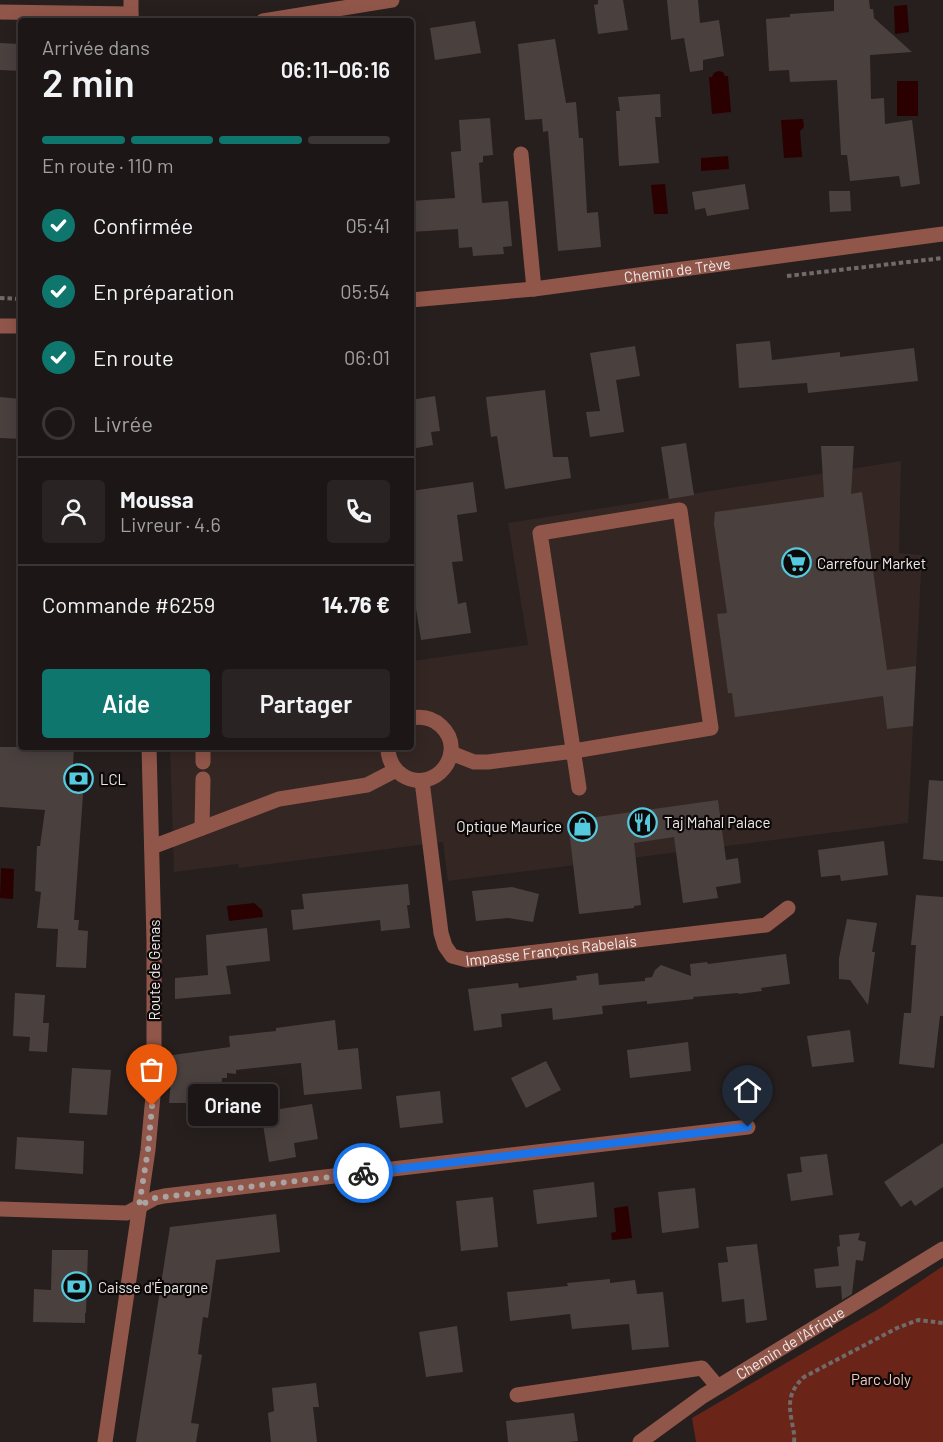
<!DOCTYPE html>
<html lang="fr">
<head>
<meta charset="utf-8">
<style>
	body { margin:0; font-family:Barlow,sans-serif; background:#292423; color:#f1f3f6; height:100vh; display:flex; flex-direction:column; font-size:22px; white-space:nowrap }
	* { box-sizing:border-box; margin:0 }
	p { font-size:20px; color:#a09fa1 }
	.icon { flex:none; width:33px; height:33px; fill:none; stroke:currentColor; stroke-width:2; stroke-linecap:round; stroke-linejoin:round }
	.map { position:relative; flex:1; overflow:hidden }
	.side { position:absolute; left:18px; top:18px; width:396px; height:732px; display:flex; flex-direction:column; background:#1c1716; border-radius:6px; box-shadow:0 3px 15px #0003,0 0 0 2px #3a3635 }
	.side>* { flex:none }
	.pin { position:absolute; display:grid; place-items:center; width:51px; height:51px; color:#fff; margin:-62px -26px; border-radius:50% 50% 50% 0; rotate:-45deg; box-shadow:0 0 6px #0007 }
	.pin .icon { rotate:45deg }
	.courier { position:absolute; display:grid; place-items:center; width:60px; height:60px; margin:-30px; border:4px solid #1a73e8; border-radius:50%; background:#fff; color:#222; box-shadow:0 2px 8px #0007 }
	.bubble { position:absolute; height:42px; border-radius:6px; background:#1c1716; box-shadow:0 3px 15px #0003,0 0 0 2px #3a3635; font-size:20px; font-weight:600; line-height:42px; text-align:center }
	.head em { font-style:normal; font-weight:600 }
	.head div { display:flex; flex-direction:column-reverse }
	.head { display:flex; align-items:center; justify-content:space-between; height:102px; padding:0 24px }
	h1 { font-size:39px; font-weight:600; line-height:45px }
	.bar { display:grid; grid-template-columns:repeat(4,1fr); gap:9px 6px; align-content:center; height:72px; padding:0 24px }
	.bar i { height:8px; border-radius:4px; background:#3a3635 }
	.bar .active { background:#0f766e }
	.bar p { grid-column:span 4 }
	.line { display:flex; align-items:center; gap:15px; padding:0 24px; border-top:2px solid #3a3635 }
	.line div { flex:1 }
	.round { display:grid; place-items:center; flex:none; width:63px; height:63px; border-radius:6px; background:#292423 }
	ol { padding:0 24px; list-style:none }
	li { display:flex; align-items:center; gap:18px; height:66px }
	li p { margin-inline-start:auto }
	li .icon { padding:6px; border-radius:50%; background:#0f766e; color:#fff; stroke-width:4 }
	li:last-child { color:#a09fa1 }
	li i { width:33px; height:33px; border:3px solid #3a3635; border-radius:50% }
	.cta { display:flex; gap:12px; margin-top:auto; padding:12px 24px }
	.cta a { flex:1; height:69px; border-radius:6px; background:#0f766e; color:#fff; font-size:24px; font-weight:600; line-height:69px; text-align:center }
	.cta a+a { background:#292423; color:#f1f3f6 }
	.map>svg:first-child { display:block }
	.built { fill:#342623 }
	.green { fill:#6a2418 }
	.water { fill:#2a0000 }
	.building { fill:#4a413f }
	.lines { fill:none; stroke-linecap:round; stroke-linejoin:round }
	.path { stroke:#706a68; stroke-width:4; stroke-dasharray:4.5 3; stroke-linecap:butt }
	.minor { stroke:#91564a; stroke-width:15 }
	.done { stroke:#a9a3a2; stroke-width:6; stroke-dasharray:0 10.8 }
	.route { stroke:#1a73e8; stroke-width:8 }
	.labels { text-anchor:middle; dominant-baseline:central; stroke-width:4.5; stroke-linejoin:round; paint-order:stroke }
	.street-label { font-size:15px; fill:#efeae9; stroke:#0d0909 }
	.poi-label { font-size:15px; fill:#efeae9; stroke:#0d0909; text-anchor:start }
	.park-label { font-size:15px; fill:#fbc7bd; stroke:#0d0909 }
</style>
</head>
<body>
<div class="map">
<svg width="943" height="1442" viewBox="0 0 943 1442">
	<rect width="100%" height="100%" fill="#261f1d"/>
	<!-- built -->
	<path class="built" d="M901,461L899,553L922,555L908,823L448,881L443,842L239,868L238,864L174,872L170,747H411V661L528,645L508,523Z"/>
	<!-- green -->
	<path class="green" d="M943,1266V1442H696L692,1418L882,1307Z"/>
	<!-- water -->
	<path class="water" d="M907,5L909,32L895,34L894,6Z
		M718,71L723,72L725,76H728L731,112L712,114L709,77H712L714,73Z
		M897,81H918V116H897Z
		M803,119L804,127L800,131L802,157L784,158L781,120Z
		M728,156L729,169L701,171V158Z
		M665,184L668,214H654L651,185Z
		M1,868L14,869L13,899L0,898Z
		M254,903L262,910L263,917L229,921L227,906Z
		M628,1206L632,1238L612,1240L611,1233L616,1232L614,1208Z"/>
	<!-- building -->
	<path class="building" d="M598,0H623L628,30L598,34L594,5L598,4Z
		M667,0H698L700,23L719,20L724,56L703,60V70L690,72L684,38L671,40Z
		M834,0H869L870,9H873L874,18L912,52L870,55L871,99L884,98L885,124L912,120L920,184L901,187L899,176L850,181L847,155H841L837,80L790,82L789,70L769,71L766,19L790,17V14L834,11Z
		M475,21L481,53L435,60L430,28Z
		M555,39L566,103L576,102L579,138H583L587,213L598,212L601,247L558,251L548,131L543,132L542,119L525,120L518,44Z
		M0,43L21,44V71L0,70Z
		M660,94L661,117H655L659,163L619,166L616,111H620L618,97Z
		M490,118L493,155L483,156V162L479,163L482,203L508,201L512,246L503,247L504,254L473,256L472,247L459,248L458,229L411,232V201L455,198L451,152L461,151L459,120Z
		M745,184L749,209L707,216L705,208L695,210L692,192Z
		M829,191H850L851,211L830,212Z
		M770,341L772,360L840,352V357L914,348L918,381L808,393L807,383L739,388L736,344Z
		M635,346L640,376L616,380L624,432L590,437L586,412L600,411L590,353Z
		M545,390L553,457H568L571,478L505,489L497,436L491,437L486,397Z
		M435,396L440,431L431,432L433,445L411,449V400Z
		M0,397L21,399V439L0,438Z
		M686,443L694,495L669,499L661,447Z
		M821,446H854L851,494L862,492L887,670L916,666L913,726L887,729L883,696L735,717L732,693H728L717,614L727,613L714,524L715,512L824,497Z
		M473,482L477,512L457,515L463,561L452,562L458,604L466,602L471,633L421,640L416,609L411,610V543H415L411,513V491Z
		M0,747H74L73,766L85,767L74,920H79L78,930L88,931L86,968L56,967L58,929L37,928L41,892L35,891L37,846H40L45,810L0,807Z
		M929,780L943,781V861L923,859Z
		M718,800L726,860L738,858L741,883L716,887L718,898L683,903L674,837L634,843L641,905L634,906V908L579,914L568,821Z
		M884,841L888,875L841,881L840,875L821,877L818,850Z
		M408,884L410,905H407L410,928L381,931L380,920L293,930L291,910L304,909L302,894Z
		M512,887L539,894L533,922L508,918L476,921L472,891Z
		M916,895L943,897V1016H940L934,1068L899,1064L904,1013H911L916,945H911Z
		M847,919L877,923L872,952H875L868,1005L850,980L839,979V958Z
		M267,928L270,961L226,966L231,994L175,999V978L208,975L206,935Z
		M786,954L790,984L761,988L762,991L739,994L738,993L693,997L694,999L647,1004V1001L602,1006L603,1014L553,1020L552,1008L501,1014L502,1027L474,1031L468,989L518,983L519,988L577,980L576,976L598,973L599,985L645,981V978L652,977L655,970L661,965L691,976L690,964L707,962L708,964Z
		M15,993L45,995L43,1023H49L47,1052L29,1051L30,1037L13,1036Z
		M335,1020L338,1050L358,1048L362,1089L304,1095L301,1063L236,1070V1074L227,1073V1078H222L221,1093L199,1092L198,1103H169L173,1055L230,1047L229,1036L276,1031V1028Z
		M850,1030L854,1062L812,1067L807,1036Z
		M688,1042L691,1071L630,1078L627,1050Z
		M546,1061L561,1090L526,1108L511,1078Z
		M72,1068L111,1070L107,1115L69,1113Z
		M440,1091L443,1123L400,1128L396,1096Z
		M312,1104L318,1139L294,1143L296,1157L269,1162L261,1112Z
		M17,1137L84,1141L83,1174L15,1169Z
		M943,1143V1187L915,1206L911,1200L901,1207L884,1182Z
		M827,1154L833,1195L791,1201L787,1174L802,1172L800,1157Z
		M594,1182L597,1217L537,1224L533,1190Z
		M695,1188L699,1228L662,1233L658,1192Z
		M493,1197L498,1247L461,1251L456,1201Z
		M276,1214L280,1252L216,1260L208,1318L203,1317L198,1354L202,1355L191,1423L199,1424L196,1442H136L170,1227Z
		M860,1233L858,1240L866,1242L863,1261L856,1260L852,1294L842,1300L841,1286L816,1288L814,1269L839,1266L837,1247L840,1246L839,1235Z
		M757,1244L767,1320L746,1323L744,1299L722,1302L718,1263L728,1262L726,1247Z
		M52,1250H88L86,1313H85V1323L33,1322L34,1289L51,1290Z
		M610,1279V1283L635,1280L637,1294L663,1292L669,1347L632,1350L629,1324L572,1329L570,1314L510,1321L507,1292L568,1286L567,1283Z
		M457,1326L463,1372L426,1377L419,1332Z
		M316,1383L319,1407H313L317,1442H271L268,1413L274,1411L272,1388Z
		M574,1413L578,1441L568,1442H508L506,1421Z"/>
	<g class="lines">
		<!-- path -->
		<path class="path" d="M787,276L943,258
			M0,298L21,299
			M794,1442C795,1435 793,1429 792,1422C788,1403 789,1391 804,1377L897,1328L918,1320L943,1323"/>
		<!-- minor -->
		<g class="minor">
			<path d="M131,0V21"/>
			<path d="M0,12L131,14"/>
			<path d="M263,21L392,0"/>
			<path d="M521,154L534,289"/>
			<path id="s1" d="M411,300L534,289L943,234"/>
			<path d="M0,326H21"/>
			<path d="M388,747C388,759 392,768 402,775C434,796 469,752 441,726C433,718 422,716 411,718"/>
			<path d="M451,753L474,762H488L574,751L711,728L680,510L540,533L579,788"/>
			<path d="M203,762V747"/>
			<path id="s2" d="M422,781L441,933L445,946L452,956L467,960L766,925L788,908"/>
			<path d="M202,828L203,779"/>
			<path d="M152,847L279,799L367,785L396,770"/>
			<path d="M0,1209L127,1213L155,1198L164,1196L748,1127"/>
			<path d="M517,1395L702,1368L718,1387"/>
			<path d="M105,1442L148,1150L154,1085V940L149,747"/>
			<path id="s3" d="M640,1442L703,1396L943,1249"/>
		</g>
	</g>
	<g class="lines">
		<!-- done -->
		<path class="done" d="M152,1106L148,1150L139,1206L155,1198L363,1173"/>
		<!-- route -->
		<path class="route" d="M363,1173L748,1127"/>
	</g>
	<!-- icons -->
	<defs>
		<symbol id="supermarket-ring" viewBox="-11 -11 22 22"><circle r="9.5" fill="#0d0909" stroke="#55cadf" stroke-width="1.5"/><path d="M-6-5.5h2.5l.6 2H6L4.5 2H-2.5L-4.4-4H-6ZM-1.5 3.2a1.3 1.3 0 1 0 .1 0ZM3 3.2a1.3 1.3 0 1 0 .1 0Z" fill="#55cadf"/></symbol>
		<symbol id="bank-ring" viewBox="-11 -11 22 22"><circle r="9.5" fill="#0d0909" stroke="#55cadf" stroke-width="1.5"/><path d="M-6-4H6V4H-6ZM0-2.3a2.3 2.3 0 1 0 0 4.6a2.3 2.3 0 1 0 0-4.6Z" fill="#55cadf"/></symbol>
		<symbol id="restaurant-ring" viewBox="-11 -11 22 22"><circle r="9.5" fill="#0d0909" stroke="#55cadf" stroke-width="1.5"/><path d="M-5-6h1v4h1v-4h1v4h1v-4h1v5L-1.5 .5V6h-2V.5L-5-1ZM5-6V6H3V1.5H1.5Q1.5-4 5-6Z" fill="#55cadf"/></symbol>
		<symbol id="shop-ring" viewBox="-11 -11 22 22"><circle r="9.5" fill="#0d0909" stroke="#55cadf" stroke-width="1.5"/><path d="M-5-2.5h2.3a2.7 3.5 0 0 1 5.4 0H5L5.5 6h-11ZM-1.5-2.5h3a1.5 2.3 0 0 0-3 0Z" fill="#55cadf"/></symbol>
	</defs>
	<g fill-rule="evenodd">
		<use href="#supermarket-ring" x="780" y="546" width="33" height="33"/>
		<use href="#bank-ring" x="62" y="762" width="33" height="33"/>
		<use href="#restaurant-ring" x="626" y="806" width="33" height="33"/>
		<use href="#shop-ring" x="566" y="810" width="33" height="33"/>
		<use href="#bank-ring" x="60" y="1270" width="33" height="33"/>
	</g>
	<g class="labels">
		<!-- street labels -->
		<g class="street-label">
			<text stroke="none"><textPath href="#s1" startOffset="268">Chemin de Trève</textPath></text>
			<text stroke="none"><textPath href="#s2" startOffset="279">Impasse François Rabelais</textPath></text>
			<text transform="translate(154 970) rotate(-90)">Route de Genas</text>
			<text stroke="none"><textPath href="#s3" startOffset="180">Chemin de l'Afrique</textPath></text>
		</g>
		<!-- poi labels -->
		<g class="poi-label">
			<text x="817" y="563">Carrefour Market</text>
			<text x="100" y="779">LCL</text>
			<text x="664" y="822">Taj Mahal Palace</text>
			<text x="562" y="826" text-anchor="end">Optique Maurice</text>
			<text x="98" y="1287">Caisse d'Épargne</text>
		</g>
		<!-- park labels -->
		<g class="park-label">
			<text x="881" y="1379">Parc Joly</text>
		</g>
	</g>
</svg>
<div class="pin" style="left:152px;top:1106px;background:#ea580c"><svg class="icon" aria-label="bag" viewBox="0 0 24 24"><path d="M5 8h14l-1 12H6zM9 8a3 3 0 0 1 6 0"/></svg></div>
<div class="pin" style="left:748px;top:1127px;background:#1f2937"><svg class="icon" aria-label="home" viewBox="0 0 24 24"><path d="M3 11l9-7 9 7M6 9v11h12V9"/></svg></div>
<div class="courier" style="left:363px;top:1173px"><svg class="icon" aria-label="bike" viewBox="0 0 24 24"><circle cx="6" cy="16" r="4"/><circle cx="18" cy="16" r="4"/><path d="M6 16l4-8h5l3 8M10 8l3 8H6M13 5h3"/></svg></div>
<div class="bubble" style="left:188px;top:1084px;width:90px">Oriane</div>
<section class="side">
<div class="head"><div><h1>2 min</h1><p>Arrivée dans</p></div><em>06:11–06:16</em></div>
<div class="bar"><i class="active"></i><i class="active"></i><i class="active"></i><i></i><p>En route · 110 m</p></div>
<ol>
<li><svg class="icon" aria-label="check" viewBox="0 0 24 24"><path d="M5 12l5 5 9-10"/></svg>Confirmée<p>05:41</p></li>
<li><svg class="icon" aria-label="check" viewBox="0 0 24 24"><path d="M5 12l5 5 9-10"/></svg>En préparation<p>05:54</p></li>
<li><svg class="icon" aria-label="check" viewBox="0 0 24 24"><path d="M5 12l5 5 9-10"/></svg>En route<p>06:01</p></li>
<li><i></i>Livrée</li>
</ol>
<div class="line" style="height:108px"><a class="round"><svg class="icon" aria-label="person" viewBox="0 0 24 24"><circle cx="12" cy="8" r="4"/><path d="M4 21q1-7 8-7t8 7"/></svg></a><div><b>Moussa</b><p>Livreur · 4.6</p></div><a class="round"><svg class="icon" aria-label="phone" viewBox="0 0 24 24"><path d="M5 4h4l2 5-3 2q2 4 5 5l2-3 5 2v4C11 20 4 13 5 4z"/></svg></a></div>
<div class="line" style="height:78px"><div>Commande #6259</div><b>14.76 €</b></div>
<div class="cta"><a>Aide</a><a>Partager</a></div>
</section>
</div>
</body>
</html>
